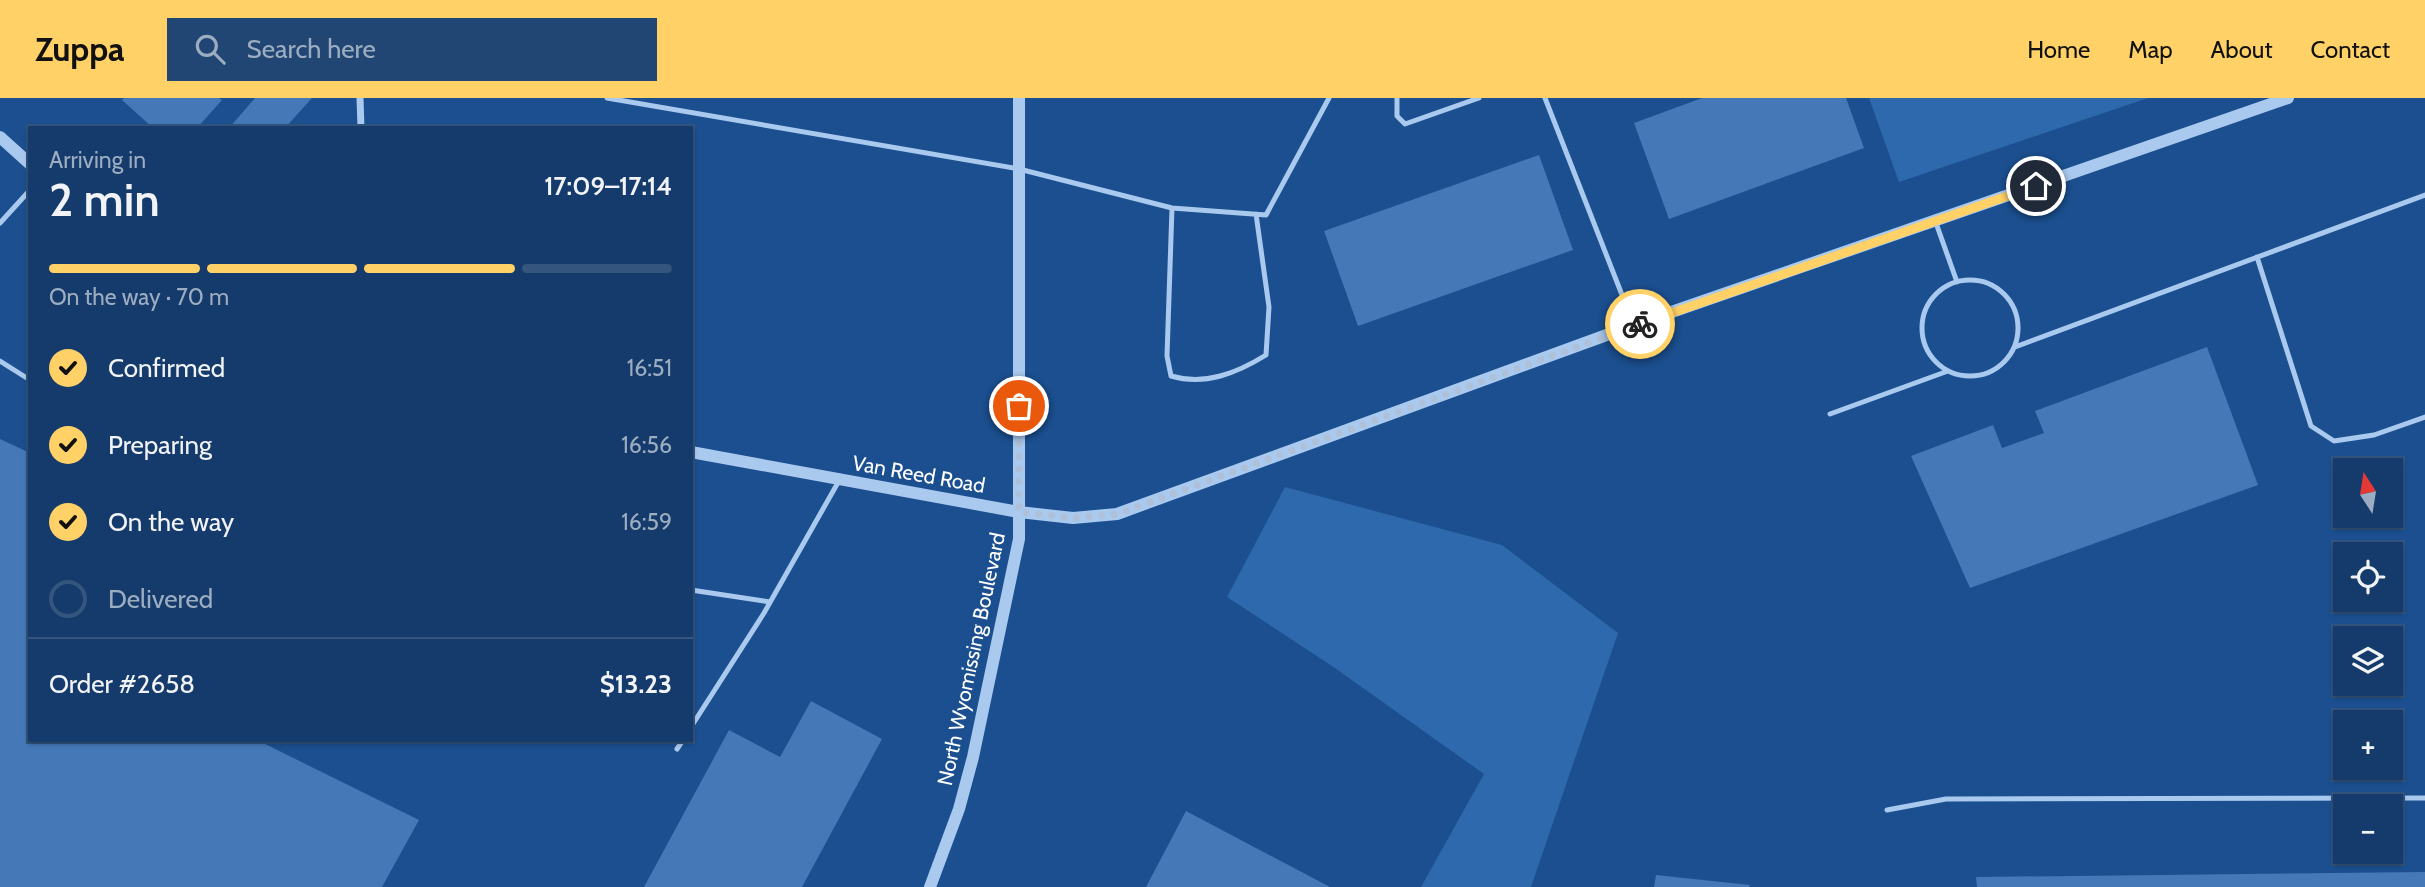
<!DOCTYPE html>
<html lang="en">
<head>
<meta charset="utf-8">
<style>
	body { margin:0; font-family:Cabin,sans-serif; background:#214673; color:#f1f3f6; height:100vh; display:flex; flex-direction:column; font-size:26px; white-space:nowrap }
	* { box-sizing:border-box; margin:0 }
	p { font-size:23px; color:#9dadc1 }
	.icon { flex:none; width:38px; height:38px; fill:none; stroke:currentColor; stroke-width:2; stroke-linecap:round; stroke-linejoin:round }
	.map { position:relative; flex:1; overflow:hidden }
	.side { position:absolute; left:28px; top:28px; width:665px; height:616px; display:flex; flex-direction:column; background:#143b6b; border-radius:0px; box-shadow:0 2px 5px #0004,0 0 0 2px #33557e }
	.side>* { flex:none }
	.needle { width:46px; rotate:348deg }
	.buttons { position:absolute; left:2333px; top:360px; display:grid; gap:14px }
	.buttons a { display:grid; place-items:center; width:70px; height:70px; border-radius:0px; background:#143b6b; box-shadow:0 2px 5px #0004,0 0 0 2px #33557e; font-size:35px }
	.pin { position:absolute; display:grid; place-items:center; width:60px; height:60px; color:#fff; margin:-30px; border:4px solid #fff; border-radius:50%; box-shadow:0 2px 7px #0007 }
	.courier { position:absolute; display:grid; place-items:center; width:70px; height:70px; margin:-35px; border:5px solid #ffd166; border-radius:50%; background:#fff; color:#222; box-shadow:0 2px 9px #0007 }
	.overview em { font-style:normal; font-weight:600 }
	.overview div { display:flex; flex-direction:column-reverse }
	.overview { display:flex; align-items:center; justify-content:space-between; height:119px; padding:0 21px }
	h1 { font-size:46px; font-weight:600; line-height:52px }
	.bar { display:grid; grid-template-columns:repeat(4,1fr); gap:10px 7px; align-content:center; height:84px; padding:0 21px }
	.bar i { height:9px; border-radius:5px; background:#33557e }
	.bar .active { background:#ffd166 }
	.bar p { grid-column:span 4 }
	.line { display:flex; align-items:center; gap:18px; padding:0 21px; border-top:2px solid #33557e }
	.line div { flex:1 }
	ol { padding:0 21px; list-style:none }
	li { display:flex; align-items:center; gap:21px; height:77px }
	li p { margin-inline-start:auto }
	li .icon { padding:7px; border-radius:50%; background:#ffd166; color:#111; stroke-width:4 }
	li:last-child { color:#9dadc1 }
	li i { width:38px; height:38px; border:4px solid #33557e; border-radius:50% }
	header { display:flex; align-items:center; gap:42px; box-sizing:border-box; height:98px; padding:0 35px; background:#ffd166; color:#111 }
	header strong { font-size:33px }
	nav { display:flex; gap:38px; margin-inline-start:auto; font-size:24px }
	.search { width:490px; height:63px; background:#214673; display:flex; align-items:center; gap:18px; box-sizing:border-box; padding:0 24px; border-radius:0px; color:#9dadc1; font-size:26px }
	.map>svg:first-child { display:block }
	.green { fill:#2e69ad }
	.building { fill:#4478b7 }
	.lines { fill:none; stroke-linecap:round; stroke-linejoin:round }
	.service { stroke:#a9c9ee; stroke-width:5 }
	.minor { stroke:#a9c9ee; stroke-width:7 }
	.tertiary { stroke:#a9c9ee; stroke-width:12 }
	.done { stroke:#afc1d8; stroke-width:7; stroke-dasharray:0 12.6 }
	.route { stroke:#ffd166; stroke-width:9 }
	.labels { text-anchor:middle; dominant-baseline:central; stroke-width:6; stroke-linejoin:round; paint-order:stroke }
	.street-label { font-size:21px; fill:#fff; stroke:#1b4f8f }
</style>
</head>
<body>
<header>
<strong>Zuppa</strong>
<div class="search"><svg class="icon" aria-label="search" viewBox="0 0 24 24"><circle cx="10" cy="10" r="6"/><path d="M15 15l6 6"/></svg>Search here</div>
<nav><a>Home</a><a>Map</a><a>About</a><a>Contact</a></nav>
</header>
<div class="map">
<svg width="2425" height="789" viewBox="0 0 2425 789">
	<rect width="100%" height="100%" fill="#1b4f8f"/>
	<!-- green -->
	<path class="green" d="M1869,0H2148L1899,84Z
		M1285,389L1502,447L1618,535L1531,789H1421L1484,676L1332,568L1227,499Z"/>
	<!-- building -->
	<path class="building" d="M124,0H219L222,2L197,30H153L122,2Z
		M255,0H312L285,30H229Z
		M1702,0H1846L1864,50L1669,121L1634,25Z
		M1539,57L1573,152L1358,228L1324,133Z
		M2207,249L2258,387L1970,490L1911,358L1993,327L2002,350L2044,335L2035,313Z
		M0,341L30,355V642H264L263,645L419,722L382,789H0Z
		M811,603L882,641L802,789H644L729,632L780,659Z
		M1186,713L1330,789H1146Z
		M2425,774V789H1977L1976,779Z
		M1656,777L1750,787L1749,789H1654Z"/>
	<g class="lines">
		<!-- service -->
		<path class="service" d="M607,0L1019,71L1172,110L1266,117L1329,0
			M1397,0V18L1405,26L1479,0
			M1545,0L1633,225
			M1172,110L1167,258L1171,278C1205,288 1237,275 1266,257L1269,209L1256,116
			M0,125L30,92
			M1936,125L1957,184
			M2257,159L2311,328L2334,343L2374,337L2425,319
			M1922 230a48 48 0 1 1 96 0a48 48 0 1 1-96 0Z
			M2015,249L2425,97
			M0,263L30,282
			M1830,316L1948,273
			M691,492L770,504
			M691,629L764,515L840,381
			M677,651L683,642
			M1887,712L1946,701L2425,700"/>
		<!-- minor -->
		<path class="minor" d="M360,0L361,30"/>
		<!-- tertiary -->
		<path class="tertiary" d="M0,39L30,66
			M691,354L1019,414L1073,420L1117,416L1634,227L2288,0
			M930,789L959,711L973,659L1019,441V0"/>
	</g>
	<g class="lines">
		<!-- done -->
		<path class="done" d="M1019,308V414L1073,420L1117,416L1640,226"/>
		<!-- route -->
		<path class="route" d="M1640,226L2036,88"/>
	</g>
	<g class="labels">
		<!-- street labels -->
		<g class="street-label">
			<text transform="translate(919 376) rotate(10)">Van Reed Road</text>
			<text transform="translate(971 561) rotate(-78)">North Wyomissing Boulevard</text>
		</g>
	</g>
</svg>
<div class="buttons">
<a><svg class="needle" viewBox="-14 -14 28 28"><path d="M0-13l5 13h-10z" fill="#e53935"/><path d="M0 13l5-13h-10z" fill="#9dadc1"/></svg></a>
<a><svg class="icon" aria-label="locate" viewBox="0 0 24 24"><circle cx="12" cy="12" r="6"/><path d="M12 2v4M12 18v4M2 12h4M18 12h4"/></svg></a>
<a><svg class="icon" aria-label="layers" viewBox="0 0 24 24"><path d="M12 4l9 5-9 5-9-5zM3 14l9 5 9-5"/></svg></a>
<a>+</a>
<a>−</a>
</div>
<div class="pin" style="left:1019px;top:308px;background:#ea580c"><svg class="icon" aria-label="bag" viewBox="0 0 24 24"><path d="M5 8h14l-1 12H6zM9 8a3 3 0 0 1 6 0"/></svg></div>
<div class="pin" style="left:2036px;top:88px;background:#1f2937"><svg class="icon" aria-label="home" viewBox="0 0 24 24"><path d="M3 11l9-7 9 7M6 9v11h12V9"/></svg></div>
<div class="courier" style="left:1640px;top:226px"><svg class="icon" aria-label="bike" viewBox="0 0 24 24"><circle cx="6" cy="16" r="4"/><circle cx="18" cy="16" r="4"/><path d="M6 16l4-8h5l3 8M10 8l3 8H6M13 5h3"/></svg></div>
<section class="side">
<div class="overview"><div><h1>2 min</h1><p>Arriving in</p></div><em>17:09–17:14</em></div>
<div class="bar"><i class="active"></i><i class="active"></i><i class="active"></i><i></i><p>On the way · 70 m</p></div>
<ol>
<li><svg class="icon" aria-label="check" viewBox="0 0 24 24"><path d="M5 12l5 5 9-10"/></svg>Confirmed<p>16:51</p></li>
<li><svg class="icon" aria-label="check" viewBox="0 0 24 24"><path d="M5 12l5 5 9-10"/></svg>Preparing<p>16:56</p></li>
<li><svg class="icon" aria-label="check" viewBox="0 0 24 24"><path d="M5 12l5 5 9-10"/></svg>On the way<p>16:59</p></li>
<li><i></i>Delivered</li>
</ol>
<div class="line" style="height:91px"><div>Order #2658</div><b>$13.23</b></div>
</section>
</div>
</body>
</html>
